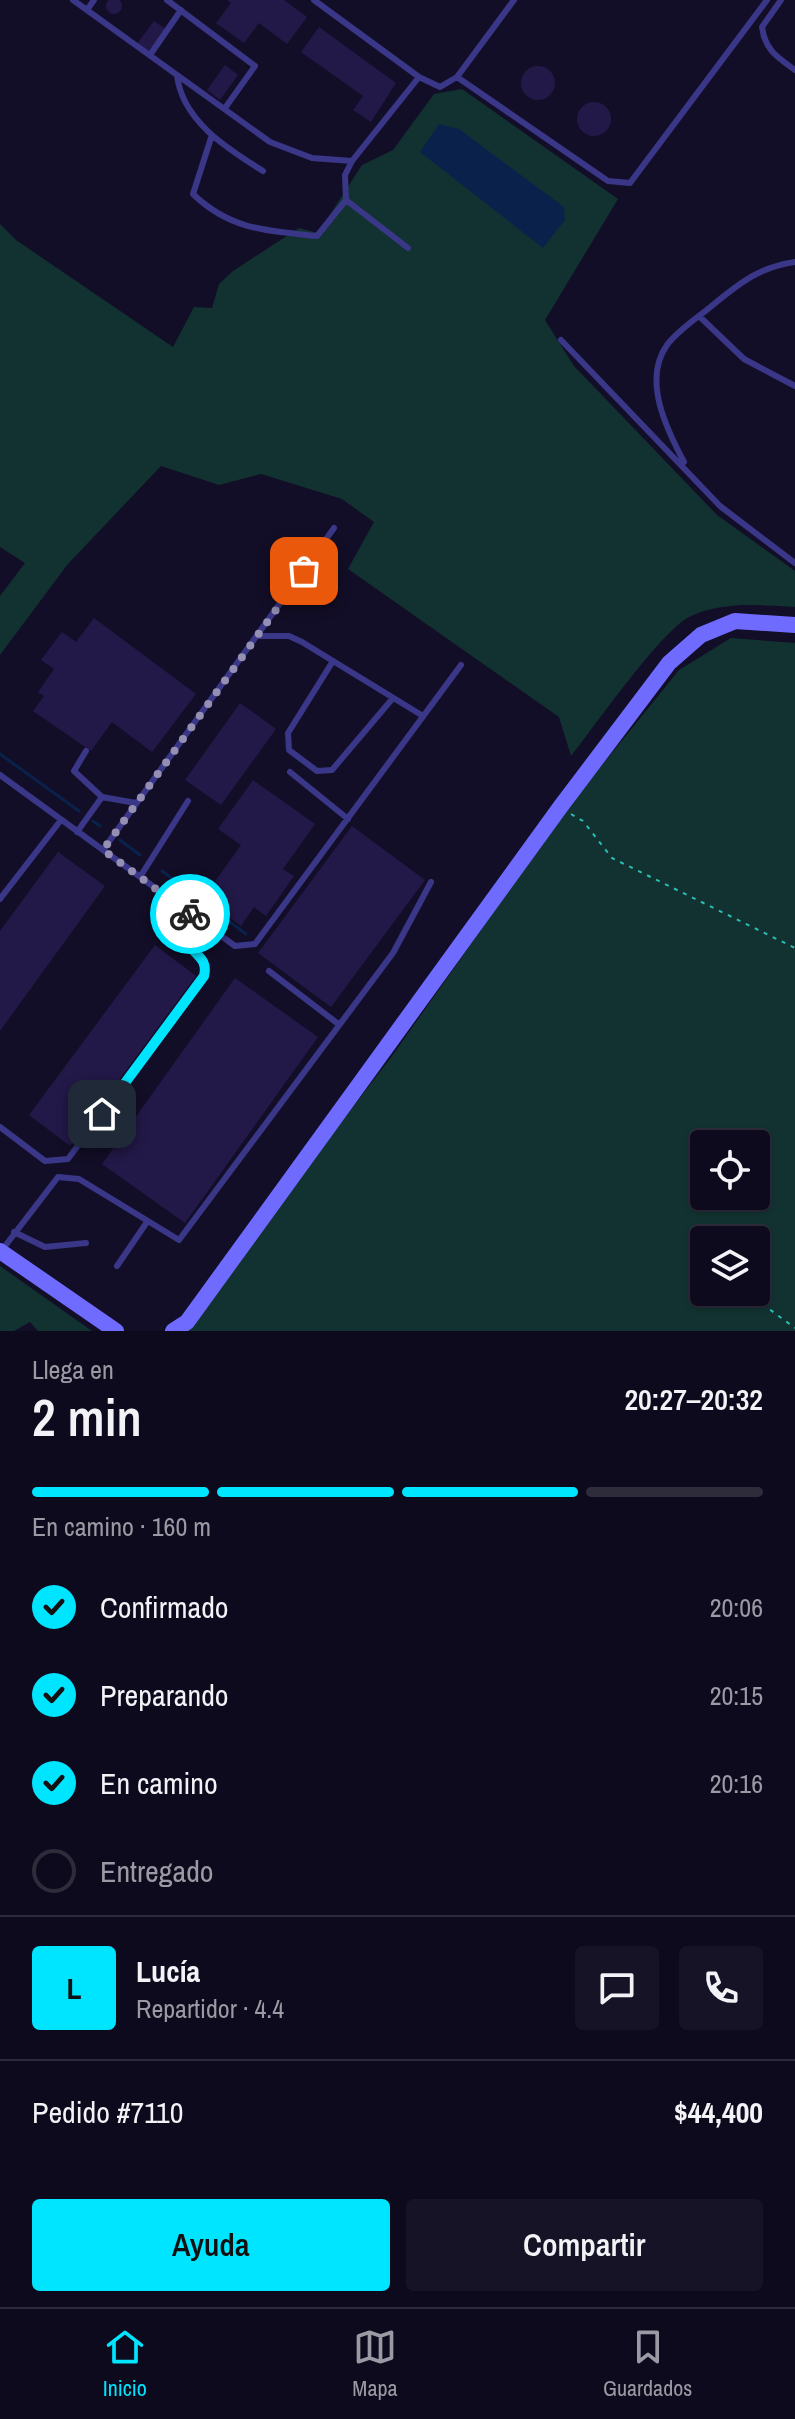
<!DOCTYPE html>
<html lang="es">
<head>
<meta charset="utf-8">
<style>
	body { margin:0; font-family:"Archivo Narrow",sans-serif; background:#171326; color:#f1f3f6; height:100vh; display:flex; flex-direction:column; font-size:30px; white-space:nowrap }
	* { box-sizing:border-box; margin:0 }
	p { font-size:26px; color:#9b9aa4 }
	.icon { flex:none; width:44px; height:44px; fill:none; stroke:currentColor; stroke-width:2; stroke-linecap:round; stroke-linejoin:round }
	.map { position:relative; height:1331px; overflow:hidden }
	.drawer { display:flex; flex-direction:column; background:#0e0a1d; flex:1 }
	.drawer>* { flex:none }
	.tools { position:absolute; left:690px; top:1130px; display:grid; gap:16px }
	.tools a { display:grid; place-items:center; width:80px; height:80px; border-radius:8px; background:#0e0a1d; box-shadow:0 2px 6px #0004,0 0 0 2px #2e2b3b; font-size:40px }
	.pin { position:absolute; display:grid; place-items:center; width:68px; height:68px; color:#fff; margin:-34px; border-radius:16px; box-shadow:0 4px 12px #0006 }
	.courier { position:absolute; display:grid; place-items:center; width:80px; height:80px; margin:-40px; border:6px solid #00e5ff; border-radius:50%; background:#fff; color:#222; box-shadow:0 2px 10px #0007 }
	.headline em { font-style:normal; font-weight:600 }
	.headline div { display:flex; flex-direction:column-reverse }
	.headline { display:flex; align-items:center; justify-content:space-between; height:136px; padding:0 32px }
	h1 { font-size:52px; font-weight:600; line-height:60px }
	.bar { display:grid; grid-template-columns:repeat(4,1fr); gap:12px 8px; align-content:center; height:96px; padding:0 32px }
	.bar i { height:10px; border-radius:6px; background:#2e2b3b }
	.bar .active { background:#00e5ff }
	.bar p { grid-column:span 4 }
	.line { display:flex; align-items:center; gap:20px; padding:0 32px; border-top:2px solid #2e2b3b }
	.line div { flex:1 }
	.round { display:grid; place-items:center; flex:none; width:84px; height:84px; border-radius:8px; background:#171326 }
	ol { padding:0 32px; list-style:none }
	li { display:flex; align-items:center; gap:24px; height:88px }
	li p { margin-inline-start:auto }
	li .icon { padding:8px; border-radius:50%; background:#00e5ff; color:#111; stroke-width:4 }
	li:last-child { color:#9b9aa4 }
	li i { width:44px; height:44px; border:4px solid #2e2b3b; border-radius:50% }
	.action { display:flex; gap:16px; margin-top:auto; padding:16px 32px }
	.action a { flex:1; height:92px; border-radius:8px; background:#00e5ff; color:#111; font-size:32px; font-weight:600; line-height:92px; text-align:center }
	.action a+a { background:#171326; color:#f1f3f6 }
	.tabs { display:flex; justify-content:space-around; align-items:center; height:112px; border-top:2px solid #2e2b3b; background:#0e0a1d; font-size:22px; color:#9b9aa4 }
	.tabs a { display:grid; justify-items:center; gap:4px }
	.tabs .active { color:#00e5ff }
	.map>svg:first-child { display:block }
	.green { fill:#113230; fill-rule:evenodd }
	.water { fill:#0a224b }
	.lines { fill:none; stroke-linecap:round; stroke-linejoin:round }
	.stream { stroke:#0a224b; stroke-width:3 }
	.building { fill:#231949 }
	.path { stroke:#2abeb5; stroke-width:2; stroke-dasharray:4 6; stroke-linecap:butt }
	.lane { stroke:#3a3788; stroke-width:6 }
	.secondary { stroke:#6f6bff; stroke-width:16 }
	.done { stroke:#948fb3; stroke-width:8; stroke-dasharray:0 14.4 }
	.route { stroke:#00e5ff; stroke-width:10 }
</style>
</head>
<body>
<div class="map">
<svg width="795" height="1331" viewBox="0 0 795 1331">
	<rect width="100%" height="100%" fill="#130e27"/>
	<!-- green -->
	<path class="green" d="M462,89L618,199L545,320L574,366L717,515L795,571V607C761,605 724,601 691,616C663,628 594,727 571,756L559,717L348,569L374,522L342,499L261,474L219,485L161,466L67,565L0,655V596L25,563L0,547V224L16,240L173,347L194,307L212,308L219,284L233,271L299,228L318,233L362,165L393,150L434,94Z
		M731,638L795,643V1331H181L392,1056L565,811L679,670ZM704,1144H756V1196H704ZM704,1240H756V1292H704Z
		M0,1266L92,1331H38L30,1322L14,1331H0Z"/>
	<!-- water -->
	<path class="water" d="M439,124L459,129L564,207L565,220L543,248L420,152Z"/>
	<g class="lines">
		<!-- stream -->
		<path class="stream" d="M0,754L79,811
			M93,821L100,826
			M120,840L140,855
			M162,871L246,934"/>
	</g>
	<!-- building -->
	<path class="building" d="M106 6a8 8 0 1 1 16 0a8 8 0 1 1-16 0Z
		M227,0H284L307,17L287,44L259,23L244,43L216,23L231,3Z
		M154,21L167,30L149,54L137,44Z
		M319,27L396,83L371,122L353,110L363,96L301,52Z
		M225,65L238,75L220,100L207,90Z
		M521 83a17 17 0 1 1 34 0a17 17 0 1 1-34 0Z
		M577 119a17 17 0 1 1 34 0a17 17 0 1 1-34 0Z
		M94,618L196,694L152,752L112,722L91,751L33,711L44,696L38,692L54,669L41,660L62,632L76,642Z
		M240,703L276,729L221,805L185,780Z
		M253,780L315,824L283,869L294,876L266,916L254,907L241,926L203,898L241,845L218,829Z
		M352,826L425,880L331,1007L258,953Z
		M58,852L105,886L0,1031V931Z
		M155,945L196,976L70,1146L29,1115Z
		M235,978L318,1037L185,1223L102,1164Z"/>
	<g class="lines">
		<!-- path -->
		<path class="path" d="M571,814L583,821L612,858L795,948
			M704,1231L708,1240
			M746,1292L795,1328"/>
		<!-- lane -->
		<path class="lane" d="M73,0L270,142L312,158L352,161
			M167,0L255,66L225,108
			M314,0L419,77L440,87L457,77L514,0
			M781,0L762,27C765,50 777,57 795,70
			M87,10L94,0
			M150,55L181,10
			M177,75C182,121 228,149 263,171
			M457,77L608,181L630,183L767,0
			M211,138L193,194C230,230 268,231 317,236L346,200
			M408,248L346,200L345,175L352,161L419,77
			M699,316L744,359L795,386
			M561,340L720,506L795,563
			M684,462C667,430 642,380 667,345C679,329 699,317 714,304C741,282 760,267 795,262
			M259,636H289L302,642L423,716
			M333,661L288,733L289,750L317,771L332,770L393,698
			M290,772L348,819
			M0,775L235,946L255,944L461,665
			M102,797L136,803
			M77,832L102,797L74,771L86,751
			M103,850L334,528
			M140,877L188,801
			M0,899L61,820
			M269,971L337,1023
			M0,1127L45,1161L68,1159L204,976L203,959L188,945L187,939L198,920
			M14,1232L45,1247L86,1243
			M2,1250L58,1177L79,1179L179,1240L393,953L431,882
			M117,1266L147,1222"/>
		<!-- secondary -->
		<path class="secondary" d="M0,1251L116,1331
			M173,1331L187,1322L561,806L669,663L701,635L735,621L795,625"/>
	</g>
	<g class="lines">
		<!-- done -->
		<path class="done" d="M190,914L103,850L304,571"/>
		<!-- route -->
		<path class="route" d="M102,1114L204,976C209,956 191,955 187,939L198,920L190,914"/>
	</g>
</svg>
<div class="tools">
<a><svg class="icon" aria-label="locate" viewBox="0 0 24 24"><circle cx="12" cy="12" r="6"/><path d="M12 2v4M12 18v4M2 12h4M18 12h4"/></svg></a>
<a><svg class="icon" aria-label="layers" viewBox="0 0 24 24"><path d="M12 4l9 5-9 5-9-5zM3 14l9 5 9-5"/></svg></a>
</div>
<div class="pin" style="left:304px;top:571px;background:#ea580c"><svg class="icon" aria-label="bag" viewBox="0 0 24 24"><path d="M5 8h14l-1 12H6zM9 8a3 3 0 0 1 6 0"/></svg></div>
<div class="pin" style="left:102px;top:1114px;background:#1f2937"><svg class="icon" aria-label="home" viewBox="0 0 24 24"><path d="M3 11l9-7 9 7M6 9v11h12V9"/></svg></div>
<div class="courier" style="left:190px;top:914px"><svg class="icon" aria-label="bike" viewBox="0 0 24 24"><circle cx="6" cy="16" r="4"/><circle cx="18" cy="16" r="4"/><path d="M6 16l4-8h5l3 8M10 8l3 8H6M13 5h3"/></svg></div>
</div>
<section class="drawer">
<div class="headline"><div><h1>2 min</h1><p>Llega en</p></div><em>20:27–20:32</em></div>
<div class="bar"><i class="active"></i><i class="active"></i><i class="active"></i><i></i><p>En camino · 160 m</p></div>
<ol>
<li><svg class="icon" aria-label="check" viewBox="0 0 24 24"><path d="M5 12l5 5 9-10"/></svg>Confirmado<p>20:06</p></li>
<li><svg class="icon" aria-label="check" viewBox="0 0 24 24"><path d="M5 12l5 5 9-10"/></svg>Preparando<p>20:15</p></li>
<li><svg class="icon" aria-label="check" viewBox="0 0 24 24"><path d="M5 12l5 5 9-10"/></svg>En camino<p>20:16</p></li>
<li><i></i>Entregado</li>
</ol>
<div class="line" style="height:144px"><b class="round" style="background:#00e5ff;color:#111">L</b><div><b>Lucía</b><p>Repartidor · 4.4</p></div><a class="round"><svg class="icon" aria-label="chat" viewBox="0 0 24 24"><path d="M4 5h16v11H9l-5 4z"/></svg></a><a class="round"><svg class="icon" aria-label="phone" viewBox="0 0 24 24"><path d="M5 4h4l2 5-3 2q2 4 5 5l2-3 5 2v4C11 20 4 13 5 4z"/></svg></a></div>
<div class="line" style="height:104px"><div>Pedido #7110</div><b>$44,400</b></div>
<div class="action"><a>Ayuda</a><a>Compartir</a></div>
</section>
<nav class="tabs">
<a class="active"><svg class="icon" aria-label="home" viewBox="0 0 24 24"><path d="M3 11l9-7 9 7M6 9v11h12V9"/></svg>Inicio</a>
<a><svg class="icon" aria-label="map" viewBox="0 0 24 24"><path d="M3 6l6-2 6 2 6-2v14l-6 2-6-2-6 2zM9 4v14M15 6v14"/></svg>Mapa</a>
<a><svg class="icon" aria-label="saved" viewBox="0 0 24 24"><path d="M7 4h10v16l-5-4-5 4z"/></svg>Guardados</a>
</nav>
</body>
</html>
